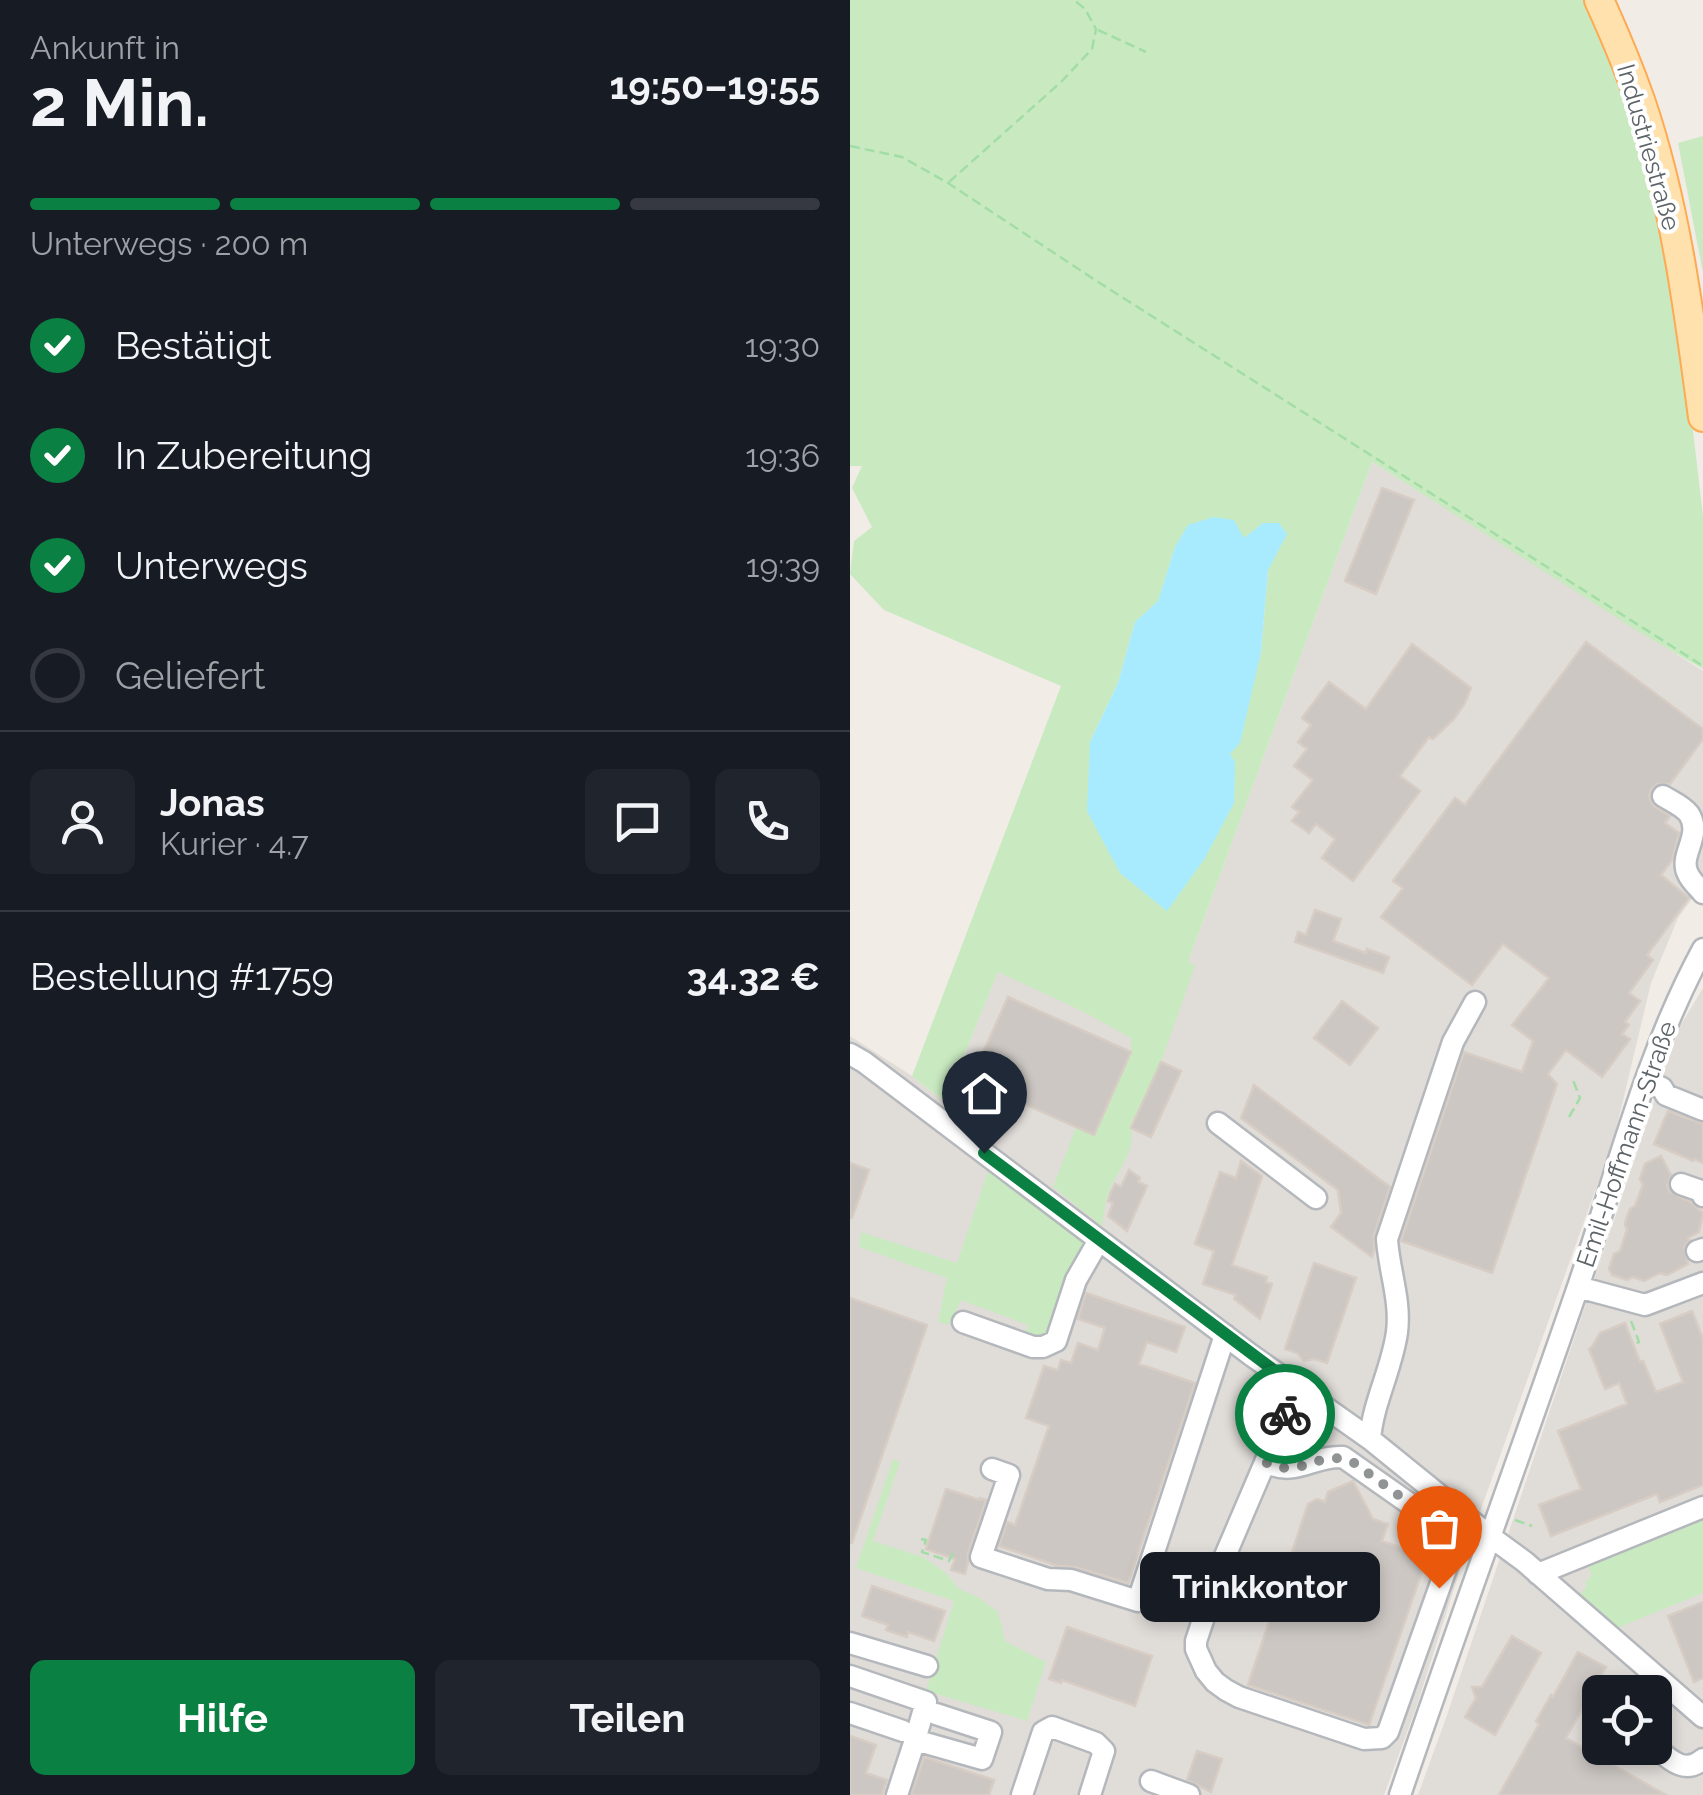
<!DOCTYPE html>
<html lang="de">
<head>
<meta charset="utf-8">
<style>
	body { margin:0; font-family:Raleway,sans-serif; background:#20242c; color:#f1f3f6; height:100vh; display:flex; flex-direction:column; font-size:38px; white-space:nowrap }
	* { box-sizing:border-box; margin:0 }
	p { font-size:32px; color:#9ea1a6 }
	.icon { flex:none; width:55px; height:55px; fill:none; stroke:currentColor; stroke-width:2; stroke-linecap:round; stroke-linejoin:round }
	.map { position:relative; flex:1; overflow:hidden }
	.panel { display:flex; flex-direction:column; background:#171b24; width:850px }
	.panel>* { flex:none }
	.fabs { position:absolute; left:732px; top:1675px; display:grid; gap:20px }
	.fabs a { display:grid; place-items:center; width:90px; height:90px; border-radius:15px; background:#171b24; box-shadow:0 5px 15px #0003; font-size:50px }
	.pin { position:absolute; display:grid; place-items:center; width:85px; height:85px; color:#fff; margin:-102px -42px; border-radius:50% 50% 50% 0; rotate:-45deg; box-shadow:0 0 10px #0007 }
	.pin .icon { rotate:45deg }
	.courier { position:absolute; display:grid; place-items:center; width:100px; height:100px; margin:-50px; border:8px solid #0b8043; border-radius:50%; background:#fff; color:#222; box-shadow:0 2px 12px #0007 }
	.bubble { position:absolute; height:70px; border-radius:15px; background:#171b24; box-shadow:0 5px 15px #0003; font-size:32px; font-weight:700; line-height:70px; text-align:center }
	.head em { font-style:normal; font-weight:700 }
	.head div { display:flex; flex-direction:column-reverse }
	.head { display:flex; align-items:center; justify-content:space-between; height:170px; padding:0 30px }
	h1 { font-size:65px; font-weight:700; line-height:75px }
	.bar { display:grid; grid-template-columns:repeat(4,1fr); gap:15px 10px; align-content:center; height:120px; padding:0 30px }
	.bar i { height:12px; border-radius:8px; background:#363941 }
	.bar .current { background:#0b8043 }
	.bar p { grid-column:span 4 }
	.line { display:flex; align-items:center; gap:25px; padding:0 30px; border-top:2px solid #363941 }
	.line div { flex:1 }
	.round { display:grid; place-items:center; flex:none; width:105px; height:105px; border-radius:15px; background:#20242c }
	ol { padding:0 30px; list-style:none }
	li { display:flex; align-items:center; gap:30px; height:110px }
	li p { margin-inline-start:auto }
	li .icon { padding:10px; border-radius:50%; background:#0b8043; color:#fff; stroke-width:4 }
	li:last-child { color:#9ea1a6 }
	li i { width:55px; height:55px; border:5px solid #363941; border-radius:50% }
	.action { display:flex; gap:20px; margin-top:auto; padding:20px 30px }
	.action a { flex:1; height:115px; border-radius:15px; background:#0b8043; color:#fff; font-size:40px; font-weight:700; line-height:115px; text-align:center }
	.action a+a { background:#20242c; color:#f1f3f6 }
	main { display:flex; flex:1; min-height:0 }
	.map>svg:first-child { display:block }
	.industrial { fill:#e0dcd8; fill-rule:evenodd }
	.green { fill:#c9eac1; fill-rule:evenodd }
	.water { fill:#a8ebff }
	.building { fill:#ccc7c3; stroke:#d7cdc4; stroke-width:2.5 }
	.lines { fill:none; stroke-linecap:round; stroke-linejoin:round }
	.minor-casing { stroke:#b4b8bc; stroke-width:25 }
	.major-casing { stroke:#fdaa53; stroke-width:32 }
	.path { stroke:#a3dda6; stroke-width:2.5; stroke-dasharray:10 5; stroke-linecap:butt }
	.minor { stroke:#fff; stroke-width:20 }
	.major { stroke:#ffe1ad; stroke-width:28 }
	.done { stroke:#919494; stroke-width:10; stroke-dasharray:0 18 }
	.route { stroke:#0b8043; stroke-width:12 }
	.labels { text-anchor:middle; dominant-baseline:central; stroke-width:8; stroke-linejoin:round; paint-order:stroke }
	.street-label { font-size:25px; fill:#5d6468; stroke:#fff }
</style>
</head>
<body>
<main>
<section class="panel">
<div class="head"><div><h1>2 Min.</h1><p>Ankunft in</p></div><em>19:50–19:55</em></div>
<div class="bar"><i class="current"></i><i class="current"></i><i class="current"></i><i></i><p>Unterwegs · 200 m</p></div>
<ol>
<li><svg class="icon" aria-label="check" viewBox="0 0 24 24"><path d="M5 12l5 5 9-10"/></svg>Bestätigt<p>19:30</p></li>
<li><svg class="icon" aria-label="check" viewBox="0 0 24 24"><path d="M5 12l5 5 9-10"/></svg>In Zubereitung<p>19:36</p></li>
<li><svg class="icon" aria-label="check" viewBox="0 0 24 24"><path d="M5 12l5 5 9-10"/></svg>Unterwegs<p>19:39</p></li>
<li><i></i>Geliefert</li>
</ol>
<div class="line" style="height:180px"><a class="round"><svg class="icon" aria-label="person" viewBox="0 0 24 24"><circle cx="12" cy="8" r="4"/><path d="M4 21q1-7 8-7t8 7"/></svg></a><div><b>Jonas</b><p>Kurier · 4.7</p></div><a class="round"><svg class="icon" aria-label="chat" viewBox="0 0 24 24"><path d="M4 5h16v11H9l-5 4z"/></svg></a><a class="round"><svg class="icon" aria-label="phone" viewBox="0 0 24 24"><path d="M5 4h4l2 5-3 2q2 4 5 5l2-3 5 2v4C11 20 4 13 5 4z"/></svg></a></div>
<div class="line" style="height:130px"><div>Bestellung #1759</div><b>34.32 €</b></div>
<div class="action"><a>Hilfe</a><a>Teilen</a></div>
</section>
<div class="map">
<svg width="853" height="1795" viewBox="0 0 853 1795">
	<rect width="100%" height="100%" fill="#f1ece6"/>
	<!-- industrial -->
	<path class="industrial" d="M522,462L853,671V884L828,918L801,983L764,1138L617,1548L566,1708L534,1795H0V1036L62,1076L95,1102L175,905L338,962Z
		M853,988V1795H568L596,1718L829,1028ZM750,1692H805V1748H750Z"/>
	<!-- green -->
	<path class="green" d="M0,0H738L798,159L836,371L853,516V669L792,634L522,462L338,962L345,966L311,1062L280,1126C288,1149 266,1172 258,1194C255,1203 254,1215 252,1226L203,1187L226,1127L244,1135L281,1052V1038L234,1012L148,972L95,1102L62,1076L211,686L34,610L0,574L4,541L22,527L2,488L12,466H0ZM394,539L418,570L411,652L380,754L240,742L268,683L285,622L308,602L325,547Z
		M853,136V273L828,143Z
		M138,1171L236,1244L200,1332L184,1341L174,1337L178,1325L111,1300L99,1325L88,1322L97,1278L9,1247L11,1232L107,1263Z
		M43,1459L50,1462L23,1541L73,1557L95,1572L109,1589L128,1597L148,1612L155,1641L196,1662L177,1721L76,1691L104,1601L6,1568Z
		M853,1515V1593L765,1629L729,1595L737,1587L735,1583L742,1575L735,1561Z"/>
	<!-- water -->
	<path class="water" d="M364,517L384,520L394,538L413,523H429L437,534L418,570L411,652L390,743L380,754L385,762L384,803L355,858L317,911L270,873L237,811L240,742L268,683L285,622L308,601L325,547L338,525Z"/>
	<!-- building -->
	<path class="building" d="M532,488L564,500L526,594L495,581Z
		M736,642L853,729V739L820,784H807L802,788L799,795L801,802L805,807L820,816L815,823L829,833L822,860L811,875L839,898L797,955L803,960L779,993L790,1001L775,1022L779,1025L772,1034L780,1039L752,1077L716,1050L698,1074L707,1084L642,1273L551,1241L614,1052L672,1072L683,1041L662,1025L699,978L653,944L622,985L531,917L553,888L543,881L605,798L615,805Z
		M562,644L621,688L615,703L604,719L583,739L579,737L550,776L570,791L503,881L472,858L485,839L466,824L459,833L442,821L449,812L442,807L463,780L444,766L457,749L448,742L461,725L452,718L479,682L516,709Z
		M465,910L491,919L483,941L516,953L517,949L539,957L533,973L445,942L448,932L456,935Z
		M158,997L281,1052L244,1135L143,1090L136,1103L115,1093Z
		M492,1001L528,1028L500,1065L464,1038Z
		M311,1062L331,1071L301,1137L281,1128Z
		M404,1085L540,1187L524,1235V1250L522,1257L481,1227L491,1213L488,1190L391,1118Z
		M818,1111L853,1124V1163L844,1159L843,1161L804,1144Z
		M811,1156L821,1175L817,1186L820,1192L841,1202L853,1213L849,1232L838,1238L840,1240L834,1247L838,1264L817,1275L810,1273L794,1281L783,1277L777,1280L762,1275L759,1269L764,1254L770,1251L777,1230L775,1224L777,1217L780,1209L785,1206L793,1185L790,1179L795,1164Z
		M391,1161L412,1176L382,1265L417,1277L416,1282L422,1284L410,1319L384,1299L386,1295L353,1284L364,1251L345,1244L370,1172L386,1178Z
		M0,1163L19,1170L2,1218H0Z
		M279,1170L290,1178L288,1182L297,1186L277,1231L258,1216L263,1203L258,1201L261,1192L265,1184L271,1187Z
		M464,1263L506,1278L477,1363L464,1359L454,1361L447,1353L435,1349Z
		M236,1293L335,1327L326,1352L297,1342L289,1364L345,1383L278,1583L225,1567L208,1566L149,1546L157,1522L165,1525L199,1426L176,1418L194,1366L208,1370L211,1360L221,1363L228,1343L248,1350L255,1328L228,1319Z
		M0,1298L77,1325L2,1543H0Z
		M842,1311L853,1339V1485L810,1502L807,1494L701,1536L689,1505L731,1489L708,1431L777,1404L769,1383L755,1389L739,1349L742,1347L750,1333L775,1323L790,1362L793,1361L806,1392L833,1382L810,1324Z
		M503,1481L523,1519L538,1524L532,1541L577,1557L519,1725L398,1685L458,1504L467,1499L475,1502L478,1492Z
		M96,1489L130,1500V1498L136,1500L118,1553V1562L115,1574L101,1570L105,1559L76,1549Z
		M22,1586L95,1611L84,1641L58,1632L57,1637L36,1630L38,1625L12,1616Z
		M853,1602V1678L844,1682L818,1616Z
		M217,1627L302,1656L285,1706L212,1680L211,1683L199,1679Z
		M662,1636L691,1653L645,1735L615,1717L626,1698L622,1687H632Z
		M728,1652L756,1667L716,1738L816,1795H649L689,1724L686,1721L701,1695L703,1697Z
		M0,1736L26,1745L16,1773L37,1780L32,1795H0Z
		M347,1751L372,1759L361,1792L337,1780Z
		M74,1757L144,1780L139,1795H61Z"/>
	<g class="lines">
		<defs>
			<path id="minor" d="M813,796C821,801 833,806 839,814C853,836 828,855 838,874C841,881 848,887 853,893
				M0,1054L14,1062L401,1355L520,1439L641,1537L675,1562L853,1717
				M796,1081L812,1088L816,1095L853,1110
				M368,1123L466,1198
				M831,1184L851,1191L853,1196
				M847,1251L853,1249
				M728,1287L795,1305L853,1283
				M113,1322L183,1347H193L206,1341L226,1280L249,1240
				M520,1439C523,1402 542,1369 547,1332C551,1300 539,1271 537,1239L603,1042L625,1002
				M415,1462C446,1478 463,1455 493,1457L594,1528C600,1536 602,1541 602,1552L538,1732L532,1738L514,1739L389,1697L376,1690L365,1682L356,1671L346,1649V1641L372,1563L437,1411L449,1389
				M142,1469L159,1475L131,1557L198,1579L221,1580L288,1601L375,1335
				M688,1574L853,1507
				M0,1643L77,1666
				M0,1676L76,1702L65,1740
				M0,1713L53,1731
				M805,1747C820,1760 835,1775 853,1759
				M301,1781L339,1795
				M47,1795L65,1740L132,1759L141,1732L86,1714
				M172,1795L193,1732L202,1727L246,1743L254,1751L240,1795
				M550,1795C608,1624 670,1455 729,1284C767,1172 796,1054 853,949"/>
			<path id="major" d="M749,0C764,33 778,66 790,100C825,202 839,311 853,417"/>
		</defs>
		<!-- minor casing -->
		<use href="#minor" class="minor-casing"/>
		<!-- major casing -->
		<use href="#major" class="major-casing"/>
		<!-- path -->
		<path class="path" d="M248,30L296,52
			M0,146L52,157L98,183L245,280L853,666
			M99,182L211,82L242,49L246,29L235,9L224,0
			M719,1117L730,1098L723,1080
			M781,1321L789,1342L783,1344
			M665,1520L682,1526
			M71,1539L76,1540L72,1552L99,1561L104,1550"/>
		<!-- minor -->
		<use href="#minor" class="minor"/>
		<!-- major -->
		<use href="#major" class="major"/>
	</g>
	<g class="lines">
		<!-- done -->
		<path class="done" d="M435,1414L415,1462C452,1481 471,1446 504,1463L594,1528C609,1547 596,1567 589,1588"/>
		<!-- route -->
		<path class="route" d="M134,1153L449,1389L435,1414"/>
	</g>
	<g class="labels">
		<!-- street labels -->
		<g class="street-label">
			<text transform="translate(799 147) rotate(74)">Industriestraße</text>
			<text transform="translate(776 1144) rotate(-71)">Emil-Hoffmann-Straße</text>
		</g>
	</g>
</svg>
<div class="fabs">
<a><svg class="icon" aria-label="locate" viewBox="0 0 24 24"><circle cx="12" cy="12" r="6"/><path d="M12 2v4M12 18v4M2 12h4M18 12h4"/></svg></a>
</div>
<div class="pin" style="left:589px;top:1588px;background:#ea580c"><svg class="icon" aria-label="bag" viewBox="0 0 24 24"><path d="M5 8h14l-1 12H6zM9 8a3 3 0 0 1 6 0"/></svg></div>
<div class="pin" style="left:134px;top:1153px;background:#1f2937"><svg class="icon" aria-label="home" viewBox="0 0 24 24"><path d="M3 11l9-7 9 7M6 9v11h12V9"/></svg></div>
<div class="courier" style="left:435px;top:1414px"><svg class="icon" aria-label="bike" viewBox="0 0 24 24"><circle cx="6" cy="16" r="4"/><circle cx="18" cy="16" r="4"/><path d="M6 16l4-8h5l3 8M10 8l3 8H6M13 5h3"/></svg></div>
<div class="bubble" style="left:290px;top:1552px;width:240px">Trinkkontor</div>
</div>
</main>
</body>
</html>
